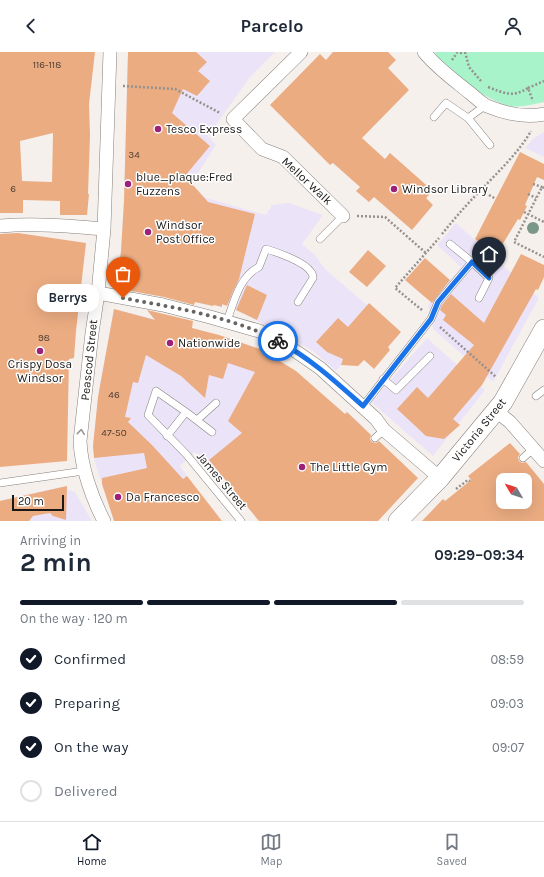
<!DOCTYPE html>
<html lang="en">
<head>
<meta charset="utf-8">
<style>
	body { margin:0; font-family:Karla,sans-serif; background:#f6f6f7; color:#1f2937; height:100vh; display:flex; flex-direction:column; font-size:15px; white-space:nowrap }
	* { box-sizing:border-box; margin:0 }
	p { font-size:13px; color:#747a83 }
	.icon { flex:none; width:22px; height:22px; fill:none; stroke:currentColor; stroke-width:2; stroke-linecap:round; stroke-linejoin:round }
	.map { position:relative; height:469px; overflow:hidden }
	.details { display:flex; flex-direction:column; background:#fff; flex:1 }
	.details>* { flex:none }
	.needle { width:26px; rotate:309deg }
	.tools { position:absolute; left:496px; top:421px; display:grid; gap:8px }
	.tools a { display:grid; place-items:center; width:36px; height:36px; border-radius:8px; background:#fff; box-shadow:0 4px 16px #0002; font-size:20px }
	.scale { position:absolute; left:12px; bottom:10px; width:52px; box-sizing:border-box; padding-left:4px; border:2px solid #1a1917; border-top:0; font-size:11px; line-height:14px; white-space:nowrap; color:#1a1917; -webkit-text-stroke:3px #fff; paint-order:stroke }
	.pin { position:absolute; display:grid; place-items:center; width:34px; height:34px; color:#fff; margin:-41px -17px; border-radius:50% 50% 50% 0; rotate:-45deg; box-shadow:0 0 4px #0007 }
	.pin .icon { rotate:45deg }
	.courier { position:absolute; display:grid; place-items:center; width:40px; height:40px; margin:-20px; border:3px solid #1a73e8; border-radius:50%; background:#fff; color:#222; box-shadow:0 1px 5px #0007 }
	.bubble { position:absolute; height:28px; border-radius:12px; background:#fff; box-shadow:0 4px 16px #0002; font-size:13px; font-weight:700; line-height:28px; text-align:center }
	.head em { font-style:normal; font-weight:700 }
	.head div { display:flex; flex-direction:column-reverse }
	.head { display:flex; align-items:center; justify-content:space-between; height:68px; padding:0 20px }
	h1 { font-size:26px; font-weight:700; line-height:30px }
	.bar { display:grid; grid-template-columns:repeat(4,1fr); gap:6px 4px; align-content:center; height:48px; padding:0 20px }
	.bar i { height:5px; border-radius:3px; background:#e0e1e3 }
	.bar .selected { background:#111827 }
	.bar p { grid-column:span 4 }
	ol { padding:0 20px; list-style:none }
	li { display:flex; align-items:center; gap:12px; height:44px }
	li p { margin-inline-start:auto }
	li .icon { padding:4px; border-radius:50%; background:#111827; color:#fff; stroke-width:4 }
	li:last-child { color:#747a83 }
	li i { width:22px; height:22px; border:2px solid #e0e1e3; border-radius:50% }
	header { display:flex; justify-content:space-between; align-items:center; height:52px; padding:0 20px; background:#fff; font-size:18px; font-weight:700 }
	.dock { display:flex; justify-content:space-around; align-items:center; height:56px; border-top:1px solid #e0e1e3; background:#fff; font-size:11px; color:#747a83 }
	.dock a { display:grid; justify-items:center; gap:2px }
	.dock .selected { color:#111827 }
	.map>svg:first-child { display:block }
	.commercial { fill:#ebe4f9 }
	.green { fill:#a8f3ca }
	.building { fill:#ebac82; fill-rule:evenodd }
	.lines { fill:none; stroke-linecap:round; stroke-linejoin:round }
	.lane-casing { stroke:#85807d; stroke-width:8 }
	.street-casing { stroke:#85807d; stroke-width:14 }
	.secondary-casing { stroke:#85807d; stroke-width:20 }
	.path { stroke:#95918e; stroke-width:2.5; stroke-dasharray:2 2; stroke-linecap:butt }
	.lane { stroke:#fff; stroke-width:7 }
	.street { stroke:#fff; stroke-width:13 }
	.secondary { stroke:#fff; stroke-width:19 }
	.tree { fill:#7b9788 }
	.oneway { stroke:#989897 }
	.done { stroke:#676462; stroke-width:4; stroke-dasharray:0 7.2 }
	.route { stroke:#1a73e8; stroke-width:5 }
	.poi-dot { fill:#9b2179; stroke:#fff; stroke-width:1.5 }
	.labels { text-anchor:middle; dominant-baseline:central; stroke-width:3; stroke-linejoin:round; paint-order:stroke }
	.number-label { font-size:10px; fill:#4e3e32 }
	.poi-label { font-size:12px; fill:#1a1917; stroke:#fff; text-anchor:start }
	.street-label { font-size:12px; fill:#1a1917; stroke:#fff }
</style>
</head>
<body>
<header><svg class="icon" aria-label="back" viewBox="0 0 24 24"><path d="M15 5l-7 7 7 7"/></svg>Parcelo<svg class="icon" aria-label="person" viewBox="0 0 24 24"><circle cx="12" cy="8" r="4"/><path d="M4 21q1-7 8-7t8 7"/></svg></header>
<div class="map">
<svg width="544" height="469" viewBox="0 0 544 469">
	<rect width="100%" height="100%" fill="#f6f0ed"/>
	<!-- commercial -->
	<path class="commercial" d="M128,0H275L250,25L208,84L216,93L191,132L206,146L266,163L271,155V153L289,151L323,163L302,192L315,203L325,217L367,253L345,279L358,292L336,319L313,299L226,252L222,253V255L214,251L213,254L127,234L118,224L121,199L124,149Z
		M544,80V105L525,96L534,86Z
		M456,171L539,246L493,330L433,277L428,253L461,215L437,193Z
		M114,257L219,283L256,296L344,362L347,360L364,375L274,469H259L209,408L205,410L195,400L180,414L195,435L172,454L103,436L94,407L93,394L99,336Z
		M427,286L485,338L433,404L371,350Z
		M61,435L75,440L92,469H0V451L2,448Z"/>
	<!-- green -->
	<path class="green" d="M435,0H544V50C533,52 521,56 510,54C490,50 442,19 435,0Z"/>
	<!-- building -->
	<path class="building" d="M0,0H95L89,52L90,83L88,142H89L87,163H60V149L23,148V161H0ZM53,81L52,130L22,129L20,89Z
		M128,0H196L207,10L198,19L210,29L197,44L183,37L172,61L210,94L185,124L208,150L255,162L239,227L234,237L227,254L222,252V255L214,253L213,254L195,250L194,253L164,245L131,239L118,224L121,199L124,149Z
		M333,0H388L396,8L388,16L409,38L362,86L385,107L390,101L433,139L426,146L433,153L412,178L374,145L369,150L356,139L360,135L333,111L330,113L270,53L320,2L326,8Z
		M520,100L544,112V128L537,125L525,153L527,154L520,168L518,167L496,203L475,187Z
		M18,181L86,191L76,279L74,306L69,307L67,409L0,415V182Z
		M368,198L386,214L367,235L349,220Z
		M521,202L544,213V225L538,238L536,237L482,333L453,367L460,373L444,387L426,384L397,357L417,335L428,346L474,293L443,268L446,263L440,258L442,253L451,242L484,271Z
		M425,206L450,228L432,251L405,228Z
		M247,233L267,243L257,268L236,258Z
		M369,251L401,280L388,295L390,298L374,317L364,308L358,314L341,313L343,307L327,300L316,290L338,266L348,275Z
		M114,257L155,268L147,258L193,269L192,276L219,283L260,297L296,319L345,362L347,360L371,383L370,387L372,390L376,391L379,389L418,426L378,469H259L209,408L242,381L228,369L255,320L228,311L223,327L209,323L205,346L181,324L146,303L138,331L133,330L125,365L131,366L128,370L152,393L183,427L187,424L222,469H114L102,432V426L147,416L144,401L94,406L93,394L98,345Z
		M510,391L520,402L518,405L519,409L522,411L526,410L544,432V469H422L443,447L445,449L471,428L468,424ZM503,428H525V450H503Z
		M67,434L66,468L53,464L50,461L33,464L29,469H0V449Z"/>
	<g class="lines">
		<defs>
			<path id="lane" d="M434,65L446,51L468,66L490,93
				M468,66L486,53
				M320,187L343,164
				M450,192L472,210L489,226L479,246
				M227,269C234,250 239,225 259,215L266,197C277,200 305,210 311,220C313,222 313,224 313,226L298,250
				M383,327L396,338L430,304
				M536,344L544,338
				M363,354L431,267L438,250L472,210
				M186,360L156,339L148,363L186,402L241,469
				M197,368L216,351
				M167,384L186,360L212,380
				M375,386L384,378
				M523,406L533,397
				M0,431L84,419"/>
			<path id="street" d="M301,0L233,67L262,97L283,105L343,164
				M424,0C437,16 454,28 470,41C475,45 481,51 487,54C504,61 526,66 544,62
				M0,174C35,171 69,174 104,177
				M98,241L163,253L210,265L259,279L291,296L320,316L376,367L384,378L440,426
				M496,359L510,370L544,409
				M104,469C92,446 81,415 80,389L92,281L98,241L104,177L110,0"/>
			<path id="secondary" d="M398,469L440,426L503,350L544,277"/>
		</defs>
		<!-- lane casing -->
		<use href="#lane" class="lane-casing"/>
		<!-- street casing -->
		<use href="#street" class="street-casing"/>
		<!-- secondary casing -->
		<use href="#secondary" class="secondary-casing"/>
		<!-- path -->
		<path class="path" d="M456,0L461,1L464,0
			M465,0L469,15L481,29
			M452,8L457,1
			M123,34L175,37L220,61
			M488,35C504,41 512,46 528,36L533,49
			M528,36L544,29
			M533,132L542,135
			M544,136L542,135L514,190L544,205
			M528,142L536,146
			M489,143L496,147
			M524,160L544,170
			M357,164L385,165L427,202
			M442,182C454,167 467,152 481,138C497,121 520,99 531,79
			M422,258L395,236L439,186
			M440,275L496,325
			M456,437L468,428L470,429"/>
		<!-- lane -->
		<use href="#lane" class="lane"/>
		<!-- street -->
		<use href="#street" class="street"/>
		<!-- secondary -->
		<use href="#secondary" class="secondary"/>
	</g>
	<!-- trees -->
	<circle class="tree" cx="533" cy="176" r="6"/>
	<!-- one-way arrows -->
	<defs><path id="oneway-chevron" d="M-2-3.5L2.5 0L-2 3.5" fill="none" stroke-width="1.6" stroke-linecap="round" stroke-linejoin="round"/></defs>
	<use class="oneway" href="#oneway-chevron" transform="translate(81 380) rotate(-84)"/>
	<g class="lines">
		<!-- done -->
		<path class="done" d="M123,246C175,256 231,264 278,289"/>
		<!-- route -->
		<path class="route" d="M278,289C310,306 336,330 363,354L431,267L438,250L472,210L489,226"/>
	</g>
	<!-- markers -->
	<g class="poi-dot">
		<circle cx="158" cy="77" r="4"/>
		<circle cx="128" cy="132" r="4"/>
		<circle cx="394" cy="137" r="4"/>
		<circle cx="148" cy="180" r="4"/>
		<circle cx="170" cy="291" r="4"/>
		<circle cx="40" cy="299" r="4"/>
		<circle cx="302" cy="415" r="4"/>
		<circle cx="118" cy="445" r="4"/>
	</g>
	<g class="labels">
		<!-- number labels -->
		<g class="number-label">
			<text x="47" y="13">116-118</text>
			<text x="134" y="103">34</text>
			<text x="13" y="137">6</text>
			<text x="44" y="286">98</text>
			<text x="114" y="343">46</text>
			<text x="114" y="381">47-50</text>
		</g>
		<!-- poi labels -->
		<g class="poi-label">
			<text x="166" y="77">Tesco Express</text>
			<text x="136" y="125">blue_plaque:Fred<tspan x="136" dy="14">Fuzzens</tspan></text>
			<text x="402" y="137">Windsor Library</text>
			<text x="156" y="173">Windsor<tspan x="156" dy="14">Post Office</tspan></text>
			<text x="178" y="291">Nationwide</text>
			<text x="40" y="312" text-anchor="middle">Crispy Dosa<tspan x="40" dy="14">Windsor</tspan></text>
			<text x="310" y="415">The Little Gym</text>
			<text x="126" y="445">Da Francesco</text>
		</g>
		<!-- street labels -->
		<g class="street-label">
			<text transform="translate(307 129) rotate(43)">Mellor Walk</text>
			<text transform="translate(89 308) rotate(-84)">Peascod Street</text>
			<text transform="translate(479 378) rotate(-51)">Victoria Street</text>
			<text transform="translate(222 429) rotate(50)">James Street</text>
		</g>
	</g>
</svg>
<div class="tools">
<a><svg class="needle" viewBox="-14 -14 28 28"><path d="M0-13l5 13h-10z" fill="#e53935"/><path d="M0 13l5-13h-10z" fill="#747a83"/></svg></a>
</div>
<div class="scale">20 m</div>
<div class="pin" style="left:123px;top:246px;background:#ea580c"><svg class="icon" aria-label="bag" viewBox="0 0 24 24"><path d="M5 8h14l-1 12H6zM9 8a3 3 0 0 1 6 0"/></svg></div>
<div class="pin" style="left:489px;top:226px;background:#1f2937"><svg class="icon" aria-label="home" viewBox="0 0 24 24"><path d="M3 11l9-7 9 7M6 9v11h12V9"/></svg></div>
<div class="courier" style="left:278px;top:289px"><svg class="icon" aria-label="bike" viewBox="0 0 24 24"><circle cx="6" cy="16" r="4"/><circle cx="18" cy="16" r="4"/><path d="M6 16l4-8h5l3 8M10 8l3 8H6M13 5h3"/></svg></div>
<div class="bubble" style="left:37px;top:232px;width:62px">Berrys</div>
</div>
<section class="details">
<div class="head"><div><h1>2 min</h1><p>Arriving in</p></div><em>09:29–09:34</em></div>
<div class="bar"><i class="selected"></i><i class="selected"></i><i class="selected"></i><i></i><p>On the way · 120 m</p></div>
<ol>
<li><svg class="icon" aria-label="check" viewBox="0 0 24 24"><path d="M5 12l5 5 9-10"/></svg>Confirmed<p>08:59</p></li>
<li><svg class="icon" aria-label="check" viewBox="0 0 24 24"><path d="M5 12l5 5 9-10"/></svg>Preparing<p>09:03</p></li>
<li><svg class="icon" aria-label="check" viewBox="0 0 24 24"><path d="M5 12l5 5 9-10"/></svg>On the way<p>09:07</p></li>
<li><i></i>Delivered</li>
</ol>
</section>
<nav class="dock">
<a class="selected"><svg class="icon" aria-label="home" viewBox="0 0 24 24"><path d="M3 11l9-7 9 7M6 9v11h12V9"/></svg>Home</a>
<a><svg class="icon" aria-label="map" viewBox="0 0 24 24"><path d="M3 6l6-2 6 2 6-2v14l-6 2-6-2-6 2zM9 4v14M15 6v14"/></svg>Map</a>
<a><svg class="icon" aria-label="saved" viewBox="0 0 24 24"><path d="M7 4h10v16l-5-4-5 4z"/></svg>Saved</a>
</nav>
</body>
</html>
